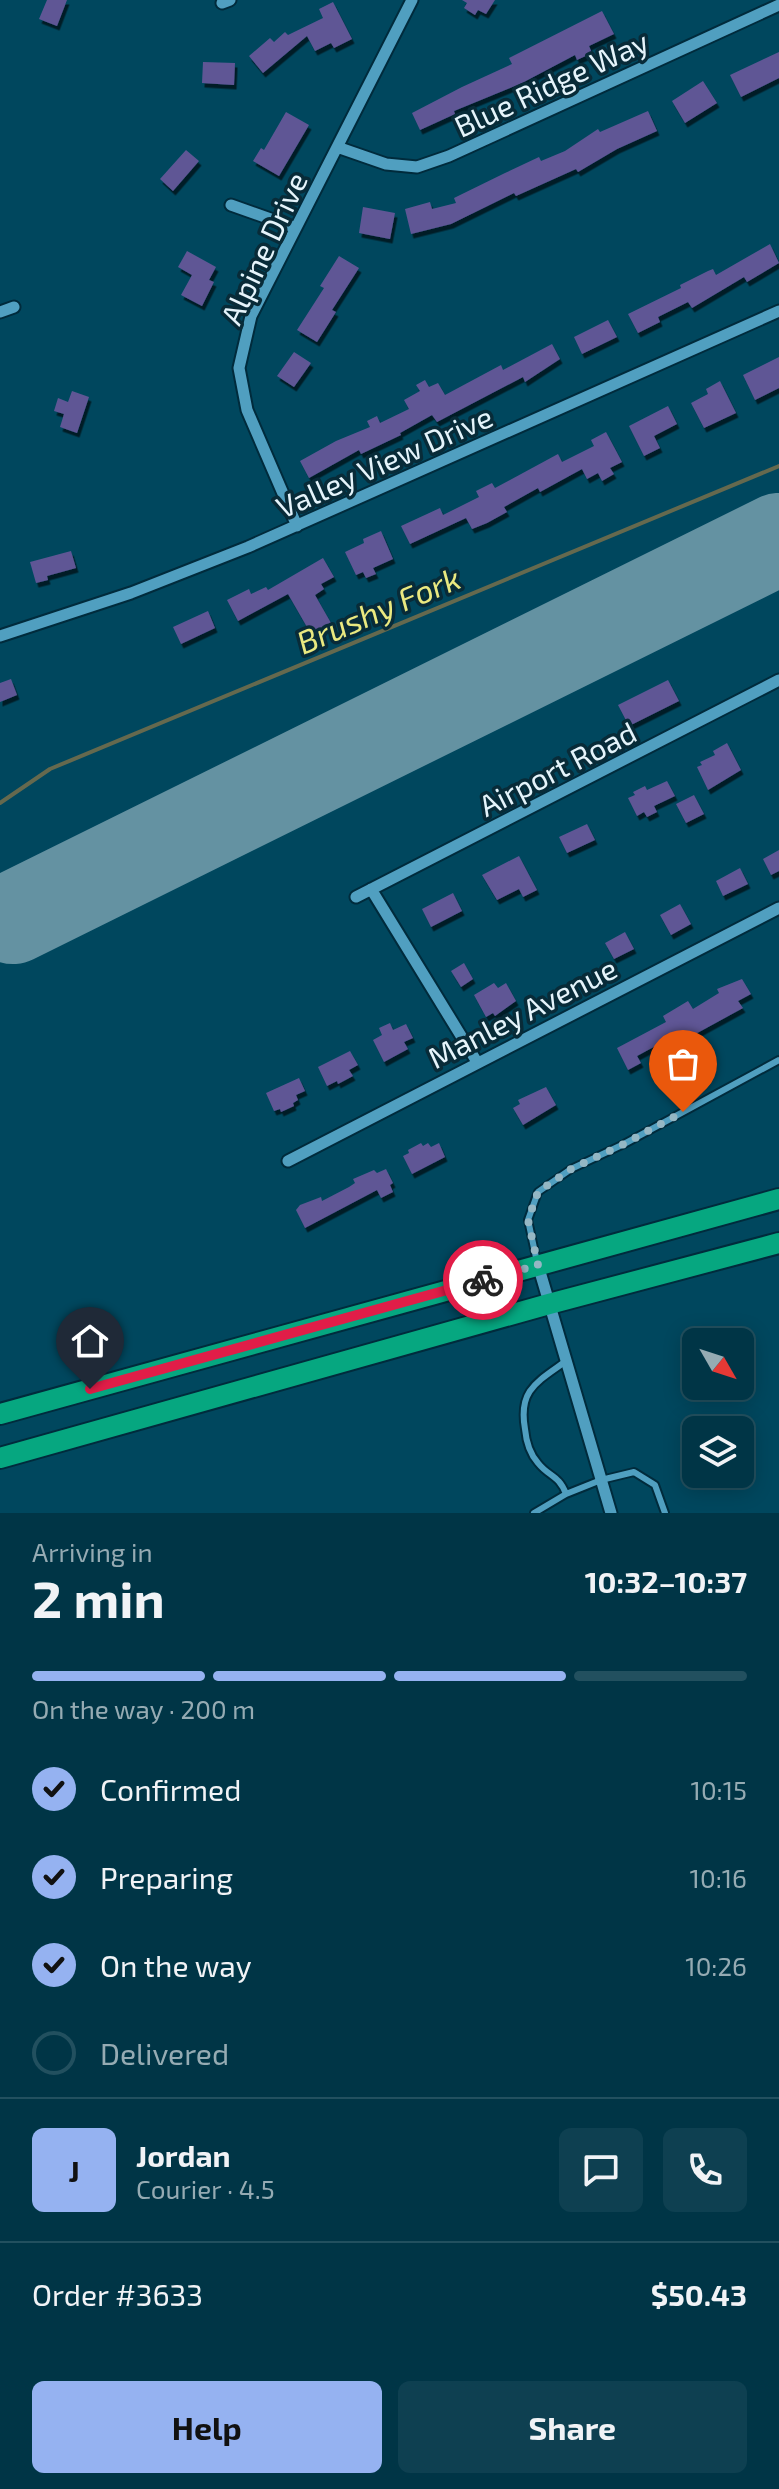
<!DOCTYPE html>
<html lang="en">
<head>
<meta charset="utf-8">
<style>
	body { margin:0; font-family:"Exo 2",sans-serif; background:#0e4051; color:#f1f3f6; height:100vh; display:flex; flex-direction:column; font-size:30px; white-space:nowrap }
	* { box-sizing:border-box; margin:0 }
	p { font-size:26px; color:#95abb3 }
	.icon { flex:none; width:44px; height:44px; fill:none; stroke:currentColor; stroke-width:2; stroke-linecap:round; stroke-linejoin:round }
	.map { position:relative; height:1513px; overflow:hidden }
	.panel { display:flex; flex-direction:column; background:#003546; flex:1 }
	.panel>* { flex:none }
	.needle { width:52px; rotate:129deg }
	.buttons { position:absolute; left:682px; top:1328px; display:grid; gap:16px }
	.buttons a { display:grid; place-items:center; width:72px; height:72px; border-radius:12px; background:#003546; box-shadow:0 4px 20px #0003,0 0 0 2px #22505f; font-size:40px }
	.pin { position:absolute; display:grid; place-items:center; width:68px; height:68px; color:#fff; margin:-82px -34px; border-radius:50% 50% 50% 0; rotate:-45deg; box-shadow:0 0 8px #0007 }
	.pin .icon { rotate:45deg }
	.courier { position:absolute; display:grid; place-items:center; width:80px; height:80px; margin:-40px; border:6px solid #e11d48; border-radius:50%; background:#fff; color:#222; box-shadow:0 2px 10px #0007 }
	.head em { font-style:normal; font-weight:700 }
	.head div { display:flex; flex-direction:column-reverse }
	.head { display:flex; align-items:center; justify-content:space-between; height:136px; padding:0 32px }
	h1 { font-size:52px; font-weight:700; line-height:60px }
	.bar { display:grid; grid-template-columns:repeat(4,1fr); gap:12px 8px; align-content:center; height:96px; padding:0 32px }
	.bar i { height:10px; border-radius:6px; background:#22505f }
	.bar .current { background:#95b2f1 }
	.bar p { grid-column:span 4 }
	.line { display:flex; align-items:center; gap:20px; padding:0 32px; border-top:2px solid #22505f }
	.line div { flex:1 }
	.round { display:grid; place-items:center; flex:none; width:84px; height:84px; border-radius:12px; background:#0e4051 }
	ol { padding:0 32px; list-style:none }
	li { display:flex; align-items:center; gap:24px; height:88px }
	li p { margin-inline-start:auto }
	li .icon { padding:8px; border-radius:50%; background:#95b2f1; color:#111; stroke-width:4 }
	li:last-child { color:#95abb3 }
	li i { width:44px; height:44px; border:4px solid #22505f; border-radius:50% }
	.cta { display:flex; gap:16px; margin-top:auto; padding:16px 32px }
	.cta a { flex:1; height:92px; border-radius:12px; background:#95b2f1; color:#111; font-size:32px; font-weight:700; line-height:92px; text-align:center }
	.cta a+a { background:#0e4051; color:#f1f3f6 }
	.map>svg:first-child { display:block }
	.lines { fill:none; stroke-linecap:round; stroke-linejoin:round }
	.stream { stroke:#65694e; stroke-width:4 }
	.runway { stroke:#6492a2; stroke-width:92 }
	.building { fill:#5f5795; filter:url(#shadow) }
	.lane-casing { stroke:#002b3c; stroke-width:10 }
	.street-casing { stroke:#002b3c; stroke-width:15 }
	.highway-casing { stroke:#002b3c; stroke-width:24 }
	.lane { stroke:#509fc0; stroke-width:6 }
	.street { stroke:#509fc0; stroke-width:11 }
	.highway { stroke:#06a780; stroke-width:20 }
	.done { stroke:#95b7c4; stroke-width:8; stroke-dasharray:0 14.4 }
	.route { stroke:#e11d48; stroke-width:10 }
	.labels { text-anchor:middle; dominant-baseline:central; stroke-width:7; stroke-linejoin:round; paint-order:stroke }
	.street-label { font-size:30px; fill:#e5f4fb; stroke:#082b38 }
	.water-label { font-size:32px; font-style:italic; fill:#eae980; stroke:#082b38 }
</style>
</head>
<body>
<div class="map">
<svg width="779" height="1513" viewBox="0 0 779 1513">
	<defs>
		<filter id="shadow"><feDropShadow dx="2.5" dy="4.5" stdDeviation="0" flood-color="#0009"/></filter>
	</defs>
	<rect width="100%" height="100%" fill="#00475e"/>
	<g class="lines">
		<!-- stream -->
		<path class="stream" d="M0,803L50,769L779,466"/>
		<!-- runway -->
		<path class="runway" d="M13,918L779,539"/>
	</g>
	<!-- building -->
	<path class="building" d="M47,0H67L57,26L39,19Z
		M462,0H495L486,14L478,10L475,15L464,8L467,3Z
		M333,2L352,39L334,48L331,43L315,51L307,36L263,73L249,56L270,38L274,42L285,32L288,35L323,18L319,9Z
		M602,11L614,34L589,46L592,53L577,60L575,55L522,83L454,111L455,114L420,130L412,113L462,87L512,64L509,58Z
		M779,52V78L741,97L730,75Z
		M203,62L235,63L234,85L202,83Z
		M703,81L717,103L685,123L672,101Z
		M648,111L657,131L617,149L578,172L576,169L516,196L514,193L451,224L411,234L405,209L430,202L432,209L456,203L454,198L505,173L539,157L541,161L565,151L598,129L600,132Z
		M286,112L309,125L279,176L253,161L261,148L264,150Z
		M186,150L199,161L173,191L160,179Z
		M363,207L395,213L390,239L359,233Z
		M770,244L779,263L747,282L744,277L692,308L688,302L658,317L660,322L638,333L628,314L681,288L680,285L708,271L713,269L716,275Z
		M187,251L216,267L209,280L214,282L202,306L181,295L192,275L178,267Z
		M339,256L359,268L332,310L336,312L317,342L297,330L324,288L320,286Z
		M608,320L617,337L582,354L574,337Z
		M552,344L560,359L525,382L523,377L437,422L432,415L400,433L401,435L361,454L359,450L309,478L300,461L336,441L370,427L367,421L377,416L380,423L409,409L404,400L420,391L416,385L425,380L429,387L438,383L445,395L501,365L503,370Z
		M294,352L311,363L294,387L277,376Z
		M779,357V388L755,400L743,375Z
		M720,381L736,413L704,428L691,403L708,394L706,389Z
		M72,391L89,397L77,433L60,427L64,414L54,411L58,398L68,402Z
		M668,406L677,424L654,436L660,448L644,456L629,426Z
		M606,432L622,462L610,468L614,474L602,481L598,473L587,479L582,469L540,492L538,488L504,507L507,512L487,523L472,529L466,518L410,544L401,526L440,508L443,515L479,497L476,491L492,483L495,488L558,454L562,462L594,446L591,440Z
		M381,531L393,559L373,568L376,574L366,578L363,572L356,575L345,552L364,543L363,539Z
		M71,551L76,568L47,576L48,580L36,583L30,562Z
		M323,558L334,577L321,584L324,589L315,595L331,623L311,634L288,594L238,621L227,600L249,589L251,594L266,587L268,590Z
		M208,611L215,628L181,644L173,627Z
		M11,679L17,695L0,702V683Z
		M668,680L679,701L629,726L618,705Z
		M727,743L741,770L708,790L697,767L702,765L700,762L715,755L713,751Z
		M667,781L675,796L654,806L657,812L647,817L644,812L637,816L628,798L635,795L633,792L645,786L647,790Z
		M694,795L704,814L686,823L676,804Z
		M587,824L595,840L567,853L559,837Z
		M779,850V871L771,875L763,859Z
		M519,856L537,890L523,897L519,889L497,900L482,875Z
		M740,868L748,884L723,896L716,881Z
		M453,893L462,911L431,927L422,909Z
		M680,904L691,924L671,935L660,915Z
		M625,932L634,949L614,959L605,943Z
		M464,963L473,979L461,987L451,971Z
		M742,979L751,994L738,1001L743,1008L690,1037L698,1052L687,1058L674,1036L637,1056L641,1063L628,1070L617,1048L666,1022L663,1016L688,1001L693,1009L719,993L717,989Z
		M494,983L498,988L506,983L516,1001L495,1016L493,1013L486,1017L474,995Z
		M390,1023L393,1030L406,1024L413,1038L404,1042L408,1049L384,1062L373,1040L382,1035L379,1028Z
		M350,1051L358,1065L349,1070L353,1076L338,1084L337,1081L327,1086L318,1067Z
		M299,1078L305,1091L296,1095L298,1100L293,1103L294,1106L281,1112L280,1109L274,1111L266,1093Z
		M546,1087L556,1105L523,1125L513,1108L520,1104L518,1100Z
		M421,1143L423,1146L428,1143L431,1147L439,1143L445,1157L412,1174L403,1156L409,1153L408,1150Z
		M386,1169L393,1183L390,1185L393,1192L381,1198L377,1190L305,1228L296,1210L300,1205L321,1197L322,1201L349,1187L355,1183L353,1179L374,1170L377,1173Z"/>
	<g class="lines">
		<defs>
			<path id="lane" d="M537,1262L528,1220L538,1192L571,1169L624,1144L779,1060
				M566,1361C537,1382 518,1390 525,1429C526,1440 530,1454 538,1463C549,1477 559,1475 566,1494L601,1480L634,1472L655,1485L665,1513
				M534,1513L566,1494"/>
			<path id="street" d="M222,3L230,0
				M337,147L386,164L417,167L449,156L779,5
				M231,205L296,228
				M0,312L14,307
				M297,526L247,410L239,368L251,316L412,0
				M0,636L131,593L248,547L779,311
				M371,889L477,1062
				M356,897L779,680
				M288,1161L779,908
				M538,1265L611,1513"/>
			<path id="highway" d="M0,1414L779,1199
				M0,1458L549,1304L779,1243"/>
		</defs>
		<!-- lane casing -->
		<use href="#lane" class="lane-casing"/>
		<!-- street casing -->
		<use href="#street" class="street-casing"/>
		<!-- highway casing -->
		<use href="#highway" class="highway-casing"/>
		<!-- lane -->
		<use href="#lane" class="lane"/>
		<!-- street -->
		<use href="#street" class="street"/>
		<!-- highway -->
		<use href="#highway" class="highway"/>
	</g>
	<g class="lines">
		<!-- done -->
		<path class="done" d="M483,1280L538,1265L528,1220L538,1192L571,1169L624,1144L683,1112"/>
		<!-- route -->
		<path class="route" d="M90,1389L483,1280"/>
	</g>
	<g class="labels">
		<!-- street labels -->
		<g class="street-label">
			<text transform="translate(551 83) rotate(-25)">Blue Ridge Way</text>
			<text transform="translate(263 248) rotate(-65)">Alpine Drive</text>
			<text transform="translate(384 461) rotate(-24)">Valley View Drive</text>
			<text transform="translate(557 768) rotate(-27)">Airport Road</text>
			<text transform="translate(522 1012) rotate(-27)">Manley Avenue</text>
		</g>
		<!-- water labels -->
		<g class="water-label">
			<text transform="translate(378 609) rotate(-23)">Brushy Fork</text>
		</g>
	</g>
</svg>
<div class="buttons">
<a><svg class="needle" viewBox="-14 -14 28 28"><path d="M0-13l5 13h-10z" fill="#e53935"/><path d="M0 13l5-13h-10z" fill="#95abb3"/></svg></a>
<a><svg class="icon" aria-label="layers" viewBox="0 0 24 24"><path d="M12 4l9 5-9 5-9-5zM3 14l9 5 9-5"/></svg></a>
</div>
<div class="pin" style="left:683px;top:1112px;background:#ea580c"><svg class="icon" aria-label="bag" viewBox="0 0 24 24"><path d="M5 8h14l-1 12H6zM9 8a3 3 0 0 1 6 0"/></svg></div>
<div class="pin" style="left:90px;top:1389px;background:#1f2937"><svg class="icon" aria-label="home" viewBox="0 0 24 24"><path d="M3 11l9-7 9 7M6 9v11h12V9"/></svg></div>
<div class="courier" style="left:483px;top:1280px"><svg class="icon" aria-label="bike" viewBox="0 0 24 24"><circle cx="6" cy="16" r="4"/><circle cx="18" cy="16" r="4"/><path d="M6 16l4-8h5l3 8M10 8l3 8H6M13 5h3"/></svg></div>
</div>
<section class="panel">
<div class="head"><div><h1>2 min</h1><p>Arriving in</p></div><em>10:32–10:37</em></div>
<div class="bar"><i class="current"></i><i class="current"></i><i class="current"></i><i></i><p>On the way · 200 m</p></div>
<ol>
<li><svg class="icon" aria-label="check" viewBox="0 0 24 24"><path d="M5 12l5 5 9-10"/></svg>Confirmed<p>10:15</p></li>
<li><svg class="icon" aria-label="check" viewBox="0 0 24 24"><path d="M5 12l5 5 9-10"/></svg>Preparing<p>10:16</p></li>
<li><svg class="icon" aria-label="check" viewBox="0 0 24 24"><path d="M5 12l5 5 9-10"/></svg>On the way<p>10:26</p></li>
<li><i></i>Delivered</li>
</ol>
<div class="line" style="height:144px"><b class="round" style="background:#95b2f1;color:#111">J</b><div><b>Jordan</b><p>Courier · 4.5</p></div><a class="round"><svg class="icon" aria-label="chat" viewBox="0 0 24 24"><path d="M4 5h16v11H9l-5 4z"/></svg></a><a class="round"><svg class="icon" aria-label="phone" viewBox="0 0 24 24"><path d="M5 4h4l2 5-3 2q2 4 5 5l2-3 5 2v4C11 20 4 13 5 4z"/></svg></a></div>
<div class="line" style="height:104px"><div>Order #3633</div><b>$50.43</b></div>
<div class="cta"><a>Help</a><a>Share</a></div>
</section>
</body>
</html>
